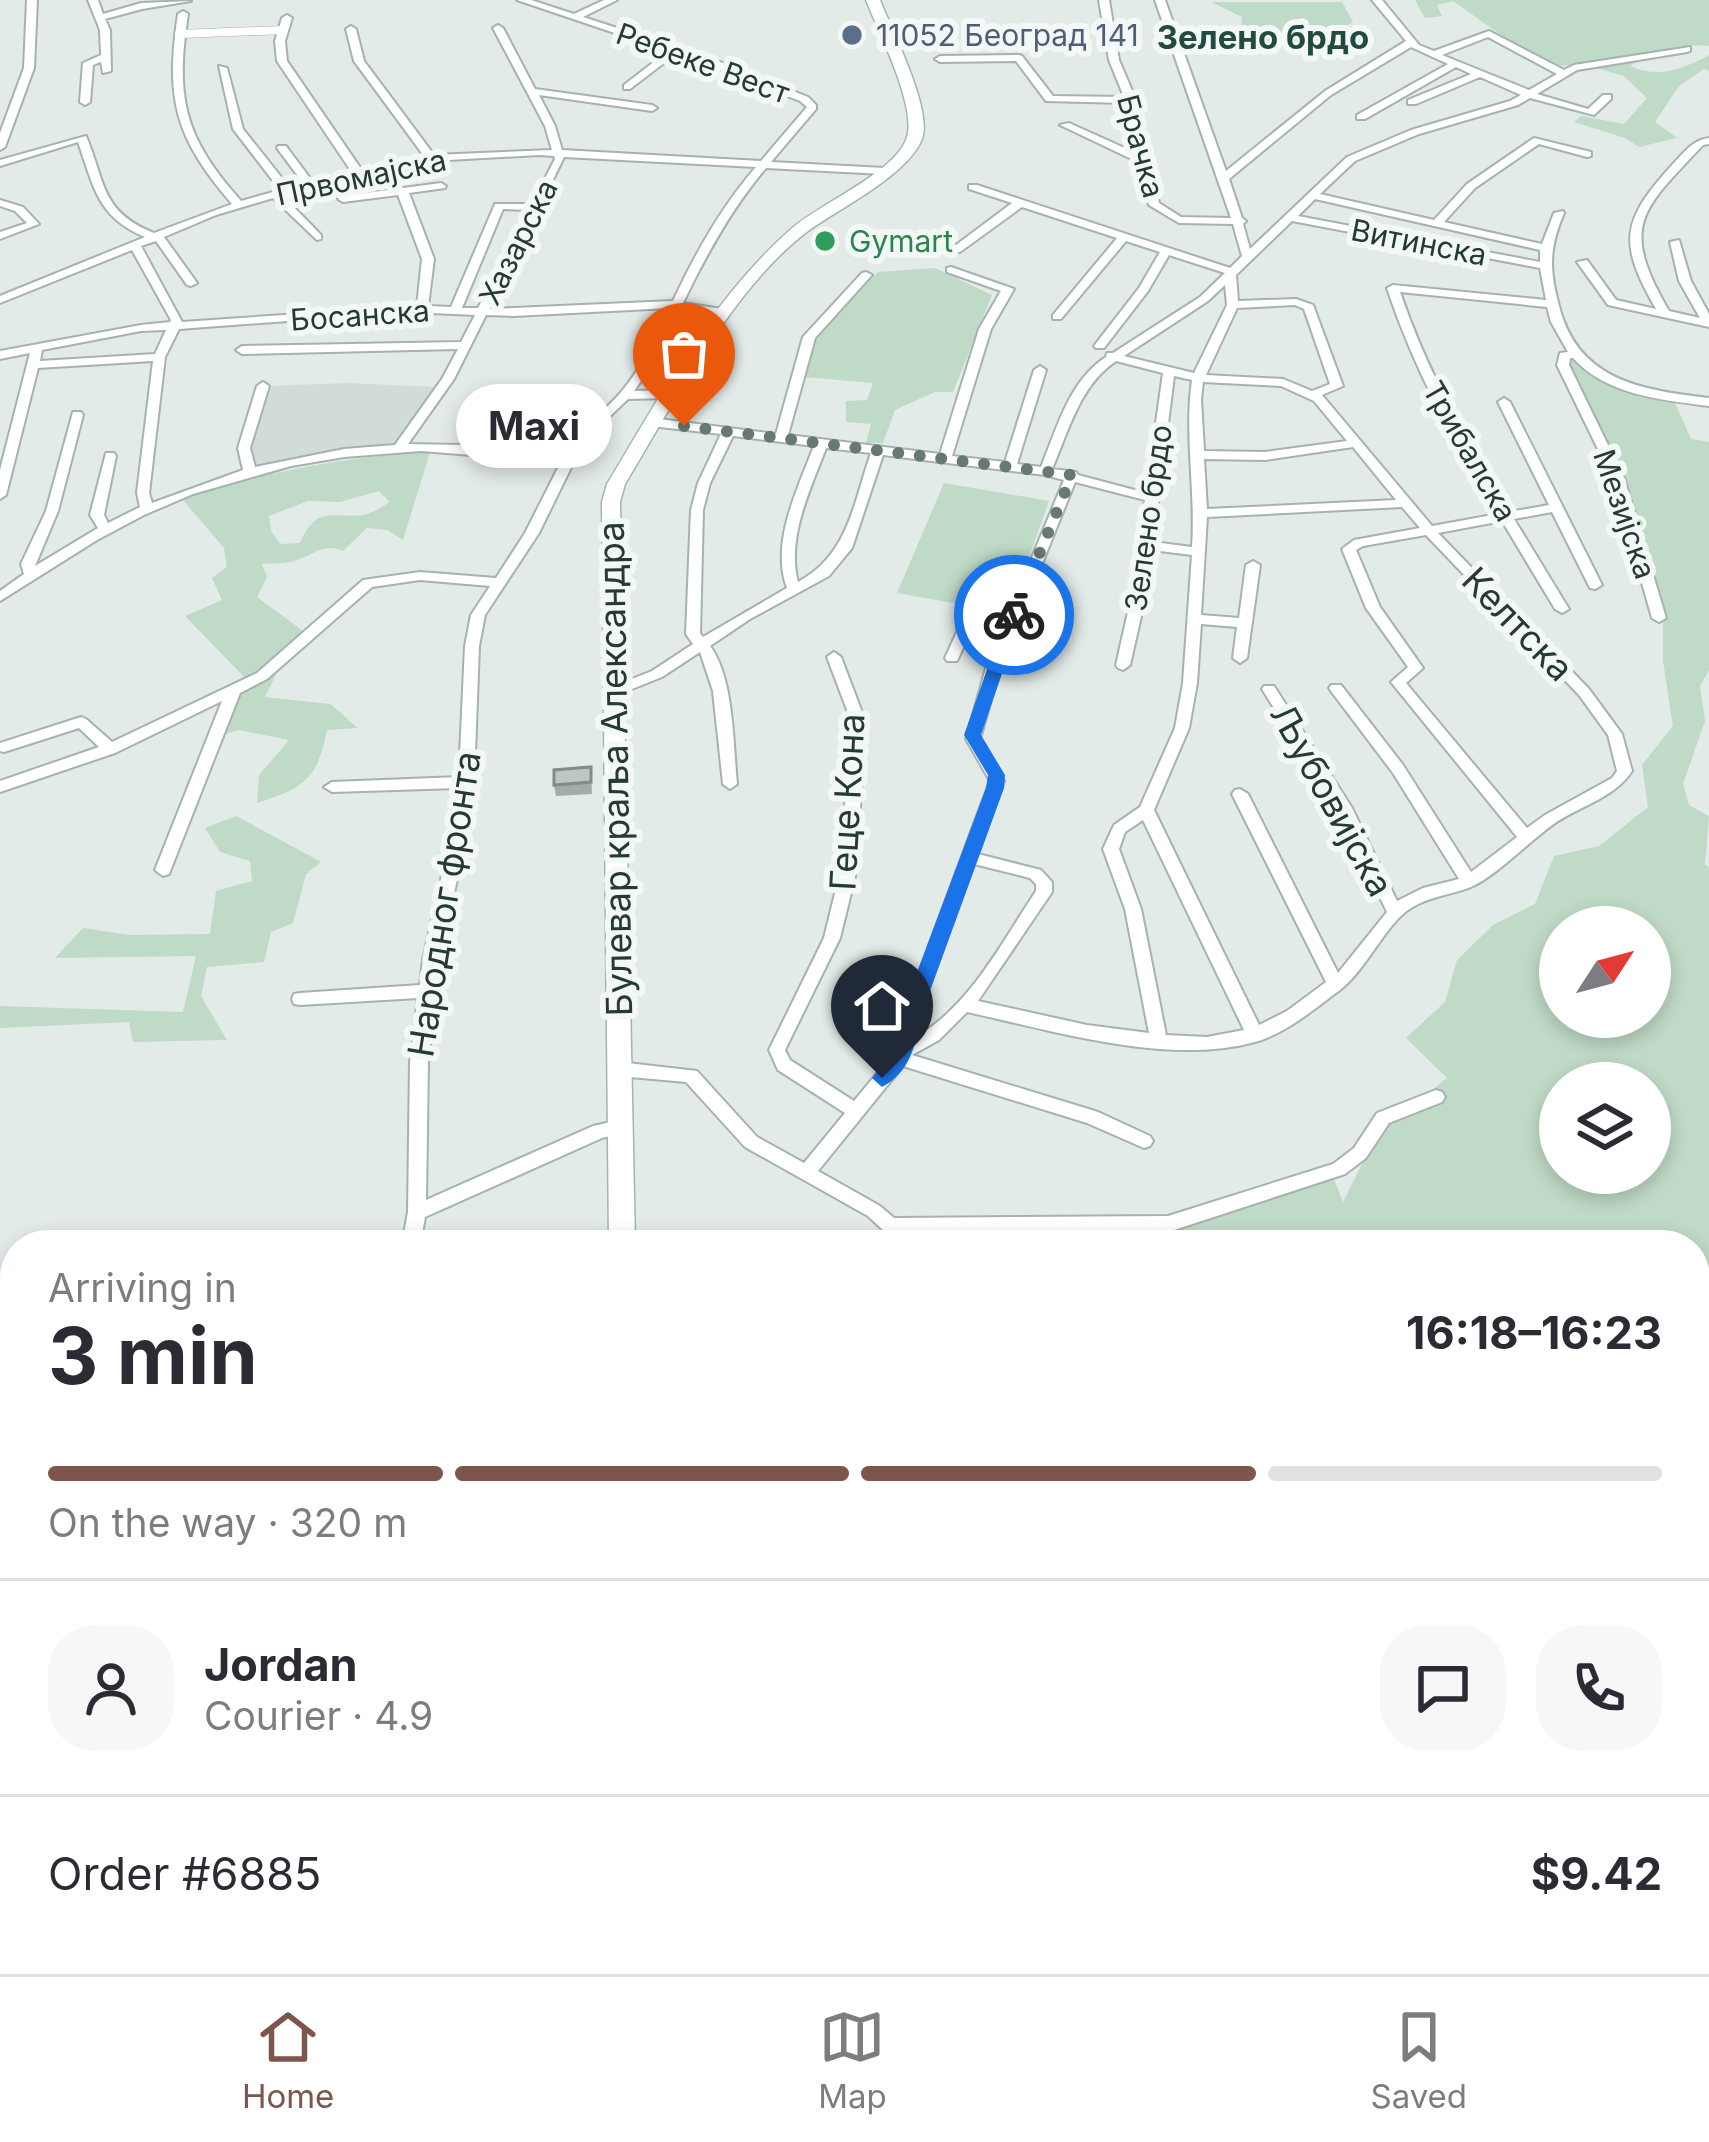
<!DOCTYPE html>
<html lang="en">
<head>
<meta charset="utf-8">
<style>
	body { margin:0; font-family:Inter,sans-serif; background:#f7f7f7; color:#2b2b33; height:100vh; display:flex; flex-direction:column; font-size:45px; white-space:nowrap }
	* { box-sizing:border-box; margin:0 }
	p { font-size:39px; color:#7c7c81 }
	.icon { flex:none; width:66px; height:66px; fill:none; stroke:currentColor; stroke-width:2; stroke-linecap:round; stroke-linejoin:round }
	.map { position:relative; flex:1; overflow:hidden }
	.side { position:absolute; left:0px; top:1230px; width:1710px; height:744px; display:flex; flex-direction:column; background:#fff; border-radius:48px 48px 0 0; box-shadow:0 6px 18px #0003 }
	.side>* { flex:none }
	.needle { width:78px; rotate:54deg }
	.tools { position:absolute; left:1539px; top:906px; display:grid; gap:24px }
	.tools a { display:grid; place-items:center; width:132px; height:132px; border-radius:50%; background:#fff; box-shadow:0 6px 18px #0003; font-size:60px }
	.pin { position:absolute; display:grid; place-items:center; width:102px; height:102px; color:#fff; margin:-123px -51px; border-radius:50% 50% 50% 0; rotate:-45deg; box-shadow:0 0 12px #0007 }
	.pin .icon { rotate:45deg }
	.courier { position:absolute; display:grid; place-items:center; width:120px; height:120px; margin:-60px; border:9px solid #1a73e8; border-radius:50%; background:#fff; color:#222; box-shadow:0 3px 15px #0007 }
	.bubble { position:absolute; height:84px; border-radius:42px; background:#fff; box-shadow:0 6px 18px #0003; font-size:39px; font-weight:700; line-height:84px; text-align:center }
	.overview em { font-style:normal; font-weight:700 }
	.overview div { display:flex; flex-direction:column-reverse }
	.overview { display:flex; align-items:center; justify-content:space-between; height:204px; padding:0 48px }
	h1 { font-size:78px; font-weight:700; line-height:90px }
	.bar { display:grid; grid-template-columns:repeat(4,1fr); gap:18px 12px; align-content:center; height:144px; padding:0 48px }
	.bar i { height:15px; border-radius:9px; background:#e1e1e2 }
	.bar .current { background:#7d554c }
	.bar p { grid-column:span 4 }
	.line { display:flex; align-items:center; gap:30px; padding:0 48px; border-top:3px solid #e1e1e2 }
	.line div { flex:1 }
	.round { display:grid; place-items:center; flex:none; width:126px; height:126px; border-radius:48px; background:#f7f7f7 }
	.dock { display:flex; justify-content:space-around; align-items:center; height:168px; border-top:3px solid #e1e1e2; background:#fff; font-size:33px; color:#7c7c81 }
	.dock a { display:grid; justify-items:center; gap:6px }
	.dock .current { color:#7d554c }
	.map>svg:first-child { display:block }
	.built { fill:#d1dbd7 }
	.green { fill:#bfdac6; fill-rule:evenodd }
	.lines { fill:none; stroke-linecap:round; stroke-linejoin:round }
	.pedestrian-casing { stroke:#a6b2af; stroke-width:9 }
	.minor-casing { stroke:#a6b2af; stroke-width:4 }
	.secondary-casing { stroke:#a3b5af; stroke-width:3 }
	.pedestrian { stroke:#fff; stroke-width:8 }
	.minor { fill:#fff; fill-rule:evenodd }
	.secondary { fill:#fff; fill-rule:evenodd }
	.wall { fill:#a2aca9 }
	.building { fill:#bcc8c4; stroke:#848c89; stroke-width:3 }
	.route { fill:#1a73e8 }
	.done { stroke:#687874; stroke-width:12; stroke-dasharray:0 21.6 }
	.service-dot { fill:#5c6f8a; stroke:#f3f8f6; stroke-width:4.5 }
	.leisure-dot { fill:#2e9e5b; stroke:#f3f8f6; stroke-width:4.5 }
	.labels { text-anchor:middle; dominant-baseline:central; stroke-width:12; stroke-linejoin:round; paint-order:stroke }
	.far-service-label { font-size:30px; fill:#4e5e75; stroke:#f3f8f6; text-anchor:start }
	.far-street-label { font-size:30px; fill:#253a35; stroke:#f3f8f6 }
	.far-leisure-label { font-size:30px; fill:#27864d; stroke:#f3f8f6; text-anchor:start }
	.far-neighbourhood-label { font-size:33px; font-weight:bold; fill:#234a41; stroke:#f3f8f6 }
	.street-label { font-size:36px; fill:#253a35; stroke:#f3f8f6 }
</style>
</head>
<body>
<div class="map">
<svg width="1709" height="1974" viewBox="0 0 1709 1974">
	<rect width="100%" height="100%" fill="#e3ebe8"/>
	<!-- built -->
	<path class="built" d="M347,383L435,387L394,446L253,470L250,437L269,386Z"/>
	<!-- green -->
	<path class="green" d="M1415,0H1709V46C1682,44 1652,49 1630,66C1658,79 1683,69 1709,55V71L1704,69L1679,86L1655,122L1677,138L1639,147L1625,138L1574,122L1581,116L1624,124L1647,98L1624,76L1583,64L1556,66L1522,50L1453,1L1437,5L1442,16L1425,18Z
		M1211,2H1342L1353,22L1315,42L1303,37L1276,49L1239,48L1242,17Z
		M935,268L992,295L953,392H935L895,410L883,443H866L871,424L846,422V401L867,400L873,383L804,377L815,335L878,272Z
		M1574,354L1599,375L1673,398L1691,439L1709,442V670L1700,686L1705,721L1683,784L1689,805L1709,816L1705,865L1709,867V1803L1695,1806V1245H905L904,1236L1049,1232L1135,1236L1334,1179L1343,1202L1377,1134L1447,1078L1406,1038L1445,1002L1457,960L1493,925L1535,904L1554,856L1599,846L1648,807L1642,765L1673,726L1663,661V621L1625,496L1562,360ZM1560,927H1650V1017H1560ZM1560,1083H1650V1173H1560Z
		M430,452L403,540L387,530L367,528L343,551C323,542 313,556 294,561C285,564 272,563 262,564L267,577L257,597L310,636L283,660L265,697L330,704L358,728L327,730C317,781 303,788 257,803L259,775L289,740L239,730L215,737L233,691L249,682L185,616L222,600L212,578L227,567L224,548L184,501L188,496C269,471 346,457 430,452ZM379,491L390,502C383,506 373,513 364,515C332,519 317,504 300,543L280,544L271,531L269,516L308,501L340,502Z
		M944,483L1049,501L1009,613L897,593Z
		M236,816L321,862L306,874L293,923L271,932L264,962L207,967L201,996L227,1040L133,1042L129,1022L0,1028V1006L183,1012L196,956L55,958L83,928L130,935L210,934L216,891L252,881L250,861L220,852L205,828Z
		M15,1296V1442L0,1437V1311Z
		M808,1959H903L913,1974H811Z
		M1364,1959H1678L1682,1969L1709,1974H1341Z"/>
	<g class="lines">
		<defs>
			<path id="pedestrian" d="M179,34L284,30"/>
			<path id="minor" d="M27,0H37L34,68L5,147L0,150V133L24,68Z
				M88,0H98L103,14L141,3L191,1L142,9L105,19L110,30L111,71L103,73L101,62L93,65L90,102L85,105L80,102L83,63L101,55L100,30Z
				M517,0H531L574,14L604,0H617L583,17L710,58L808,97L816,105V109L771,162L884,168L889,171L884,174L766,168C732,208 706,255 683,303L722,309L728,312L722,315L680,309L659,355L634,391L668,390L674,394L668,398L628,399L584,441L539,533L485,615L479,646L473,808L439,960L428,1062L426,1200L593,1126L620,1120L626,1122L629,1127L626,1132L602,1138L425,1217L420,1245H402L408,1212L410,1062L418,998L300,1005L294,1004L292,999L294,994L300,993L420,985L423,960L457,808L458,788L332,792L324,787L332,782L459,777L465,646L471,615L490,586L420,580L372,587L267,679L240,693L169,874L163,876L155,870L222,701L115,753L0,792V781L99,747L79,728L4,752L0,751V743L81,717L86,719L112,742L257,673L363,580L420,572L496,578L525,533L561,462L421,451L344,457L291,466L193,494L144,515L97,540L0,601V591L24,574L21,564L46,511L73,412H81L83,415L58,511L35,566L98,528L90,515L106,453H114L116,456L104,515L108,523L140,507L137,493L153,361L38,368L6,495L0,499V470L30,353L0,359V351L141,325L170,322L171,320L132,250L0,303V296L145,237C97,217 94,187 78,142L0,166V160L86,136C106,183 100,211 154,233L232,204C175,138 165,99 178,14L183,11L188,14C175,99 184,137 241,201L280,190L233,129L219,66L227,68L243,129L289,187L303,183L277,148L278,146H286L312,181L351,171L277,61L275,41L282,18L287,15L292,18L285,41L287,61L361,169L424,156L354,61L346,29L351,26L356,29L364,61L434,155L552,150L545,126L493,28L498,25L503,28L535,89L652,105L657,108L652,111L539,95L555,126L562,150L761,161L807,107L800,101L677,53L630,89H624V85L668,51ZM539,155L554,156L555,159L532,204H495L451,307L428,306L434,259L409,193L445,188L446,186L441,183L343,196L338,199L343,202L398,195L422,259L417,306L182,322L141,246L156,241L187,285L191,286L197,283L164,237L216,215L273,198L317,240L321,239V235L283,196L334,181L431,161ZM564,157L756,167C721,207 695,254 673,301L490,309ZM503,209L529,210L478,308H462ZM670,308C656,337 643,366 622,391C603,414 578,428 565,455L462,445L408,444L454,379L486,315L514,316ZM410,312L475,315L461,342L242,346L236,350L242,354L458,349L442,379L395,445L344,449L255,467L250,448L269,386L263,382L257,386L238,448L243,470L152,503L149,493L165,357L179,329ZM166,330L155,354L40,361L42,350L141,331Z
				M1099,0H1109L1119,60L1136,100L1159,203L1181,217L1231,218L1155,0H1165L1226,171L1325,91L1406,41L1372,0H1382L1419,45L1434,51L1489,31L1564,70L1574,65L1690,47V51L1687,52L1577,70L1537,94L1588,109L1603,95H1611V99L1594,115L1530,98L1518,105L1419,134L1355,161L1320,194L1434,220L1467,184L1534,138L1591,152V156L1587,157L1539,144L1475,188L1444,222L1542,244L1554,213L1563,211L1564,213C1549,248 1549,269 1559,306C1578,381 1642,390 1709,398V406C1662,400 1606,395 1573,358H1570L1569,365L1624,478L1666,618L1659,622L1652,618L1612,478L1557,365L1560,353L1568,352L1551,322L1547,307L1400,292C1427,371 1466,441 1509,512L1549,505L1498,402L1504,398L1510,402L1602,585L1595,589L1590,588L1552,512L1514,519L1569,609L1562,613L1555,609L1502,521L1438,533L1589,689L1622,734L1632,771C1616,796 1584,805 1558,821C1532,838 1497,876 1471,887C1451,895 1430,896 1411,908C1387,922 1367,969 1340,990C1314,1009 1287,1033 1255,1042C1168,1066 1054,1031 967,1012L939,1040L912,1055L1098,1112L1150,1136L1153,1141L1150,1146L1144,1148L1087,1123L903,1066L818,1171L880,1206L894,1218L1168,1216L1333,1164L1354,1148L1377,1113L1436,1090L1442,1092L1445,1097L1442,1102L1389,1123L1366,1158L1345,1174L1168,1232L890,1234L884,1231L868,1216L745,1147L686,1082L619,1076L613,1074L610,1069L613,1064L619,1062L697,1071L757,1137L804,1163L845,1113L778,1070L769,1050L824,938L839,877L852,723L827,657L834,652L841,657L866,723L855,877L840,938L785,1050L790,1060L854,1101L897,1049L902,1018L990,781L966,739L986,668L1005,622L976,620L957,661H947L945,658L966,612L1009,613L1064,480L1045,475L883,455L852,548L829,576L750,619L710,646C734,678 733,744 737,784L730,789L723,784L713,691L700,652L662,677L612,697L605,692L607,689L652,671L693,644L686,634L691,510L698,483L721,434L651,426L645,422L651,418L776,434L803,337L862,273L866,272L872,275L870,277L815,338L788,435L940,454L979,329L1001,291L947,272V268L951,267L1014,289L991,329L952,456L1005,462L1034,370L1040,366L1046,370L1017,464L1041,467C1057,428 1069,381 1106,357L1107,353H1113L1200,297L1225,273L1169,255L1148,291L1104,348H1096L1094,346L1139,288L1160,252L1126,241L1061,319H1053V315L1117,238L1022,207L960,252H952V248L1012,203L969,189V185H977L1230,268L1242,256L1233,224L1179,223L1149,205L1140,163L1060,125L1069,123L1138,154L1126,103L1046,101L1016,61L940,62L935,59L940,56L1019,55L1022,56L1053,96L1124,97L1109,60ZM1488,37L1557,74L1529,90L1442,55ZM1411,47L1448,64L1357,115V119H1365L1456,67L1471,74L1408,100V104H1416L1480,77L1521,95L1510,101L1411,130L1347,157L1250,249L1243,224L1246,221L1242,218L1229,179L1331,95ZM1315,199L1540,250V262L1298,216ZM1292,221L1540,268L1546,300L1393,285L1387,288C1414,369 1453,441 1498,514L1432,526L1322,395L1343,386L1313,305L1296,299L1238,301L1236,275ZM1225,285L1227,305L1194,373L1124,356L1208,301ZM1295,305L1304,309L1330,384L1312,391L1283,379L1206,375L1237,308ZM1116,361L1163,373L1146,493L1078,475L1076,472L1052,469C1069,430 1080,385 1116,361ZM1174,376L1192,380C1184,435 1196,492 1192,547L1153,542ZM1203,382L1281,386L1314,401L1347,441L1265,452L1204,451L1201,399ZM733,436L814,446C798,488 770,543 787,588L703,637L700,633L703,510L710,483ZM1353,447L1396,500L1207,509L1204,459L1265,460ZM826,448L871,453C853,504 849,554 798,582C786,538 811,488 826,448ZM1075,482L1145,500L1133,590L1116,665L1118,668L1123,670L1130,665L1147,590L1152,550L1192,555L1183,683L1175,728L1140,807L1114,825L1103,849L1125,909L1149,1033L1087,1025L978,1001L1052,892V882L1041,870L978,854L1004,781L980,739L1000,668ZM1402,507L1420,528L1354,540L1342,549L1366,608L1408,667L1391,682L1517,837L1471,872L1403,765L1341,685H1331L1329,688L1331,691L1393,773L1459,879L1423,888L1397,901L1352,808L1274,686H1264L1262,689L1337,809L1387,912L1338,973L1248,794L1240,789L1235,790L1232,794L1326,982L1287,1011L1259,1025L1154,810L1189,728L1197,683L1201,624L1237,627L1233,658L1240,663L1247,658L1260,565L1253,561L1246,565L1239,618L1201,615L1207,517ZM1426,535L1579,695L1608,735L1617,771L1612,778L1545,815L1527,828L1406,683L1423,668L1380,607L1356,550L1363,546ZM1143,820L1244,1030L1207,1037L1166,1035L1141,909L1119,849L1125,832ZM974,864L1030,878L1036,884V891C1002,942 970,1006 916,1037L918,1018Z
				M1709,138V144L1703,145C1641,211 1619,225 1669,311L1700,318L1679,281L1670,242L1679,240L1691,281L1709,314V327L1608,305L1577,262L1587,260L1616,300L1656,309C1618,243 1621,221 1672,165C1684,153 1692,140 1709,138Z
				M0,200L23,207L39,224L0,239V232L27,223L15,211L0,206Z
				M0,1632L15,1639V1661L0,1654Z
				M15,1718V1743L0,1752V1727Z
				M103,1959H127L120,1974H96Z
				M1382,1959H1406L1412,1974H1388Z"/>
			<path id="secondary" d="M866,0H880C892,31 933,110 922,139C908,175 840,208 808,231C732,288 674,403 625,484L620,502L635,1245H609L602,502L607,484C661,395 711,300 790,230C820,203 891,175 906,140C919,110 878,31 866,0Z
				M616,1959H650L649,1974H615Z"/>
		</defs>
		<!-- pedestrian casing -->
		<use href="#pedestrian" class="pedestrian-casing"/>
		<!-- minor casing -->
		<use href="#minor" class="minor-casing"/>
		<!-- secondary casing -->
		<use href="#secondary" class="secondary-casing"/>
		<!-- pedestrian -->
		<use href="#pedestrian" class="pedestrian"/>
		<!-- minor -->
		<use href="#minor" class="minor"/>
		<!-- secondary -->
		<use href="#secondary" class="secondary"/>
	</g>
	<!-- wall -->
	<path class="wall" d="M591,767L592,794L556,796L554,785Z"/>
	<!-- building -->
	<path class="building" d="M591,767V782L554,785V770Z"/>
	<!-- route -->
	<path class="route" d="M1014,610L1022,615L981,735L1005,775L1004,788L920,1018C916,1046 909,1073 882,1087L872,1078L895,1048L900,1018L986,788L988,775L964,735L1006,615Z"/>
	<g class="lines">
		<!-- done -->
		<path class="done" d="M684,426L1072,475L1014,615"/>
	</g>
	<!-- markers -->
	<circle class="service-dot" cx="852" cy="35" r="12"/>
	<circle class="leisure-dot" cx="825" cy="241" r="12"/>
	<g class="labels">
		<!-- far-service labels -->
		<g class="far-service-label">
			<text x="876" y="35">11052 Београд 141</text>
		</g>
		<!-- far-street labels -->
		<g class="far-street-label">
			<text transform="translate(703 63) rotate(20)">Ребеке Вест</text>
			<text transform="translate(1141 146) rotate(75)">Брачка</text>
			<text transform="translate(361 177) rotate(-12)">Првомајска</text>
			<text transform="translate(518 242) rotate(-63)">Хазарска</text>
			<text transform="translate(1419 242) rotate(11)">Витинска</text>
			<text transform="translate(360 315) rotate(-4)">Босанска</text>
			<text transform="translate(1470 451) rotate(60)">Трибалска</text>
			<text transform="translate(1625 514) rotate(71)">Мезијска</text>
			<text transform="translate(1148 518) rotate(-82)">Зелено брдо</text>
		</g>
		<!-- far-leisure labels -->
		<g class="far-leisure-label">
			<text x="849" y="241">Gymart</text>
		</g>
		<!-- far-neighbourhood labels -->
		<g class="far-neighbourhood-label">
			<text x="1263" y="37">Зелено брдо</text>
		</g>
		<!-- street labels -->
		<g class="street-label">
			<text transform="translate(1518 624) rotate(46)">Келтска</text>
			<text transform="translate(615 769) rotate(-91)">Булевар краља Александра</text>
			<text transform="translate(1332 800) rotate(61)">Љубовијска</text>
			<text transform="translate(847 802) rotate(-87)">Геце Кона</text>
			<text transform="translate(444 904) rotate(-81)">Народног фронта</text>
		</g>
	</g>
</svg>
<div class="tools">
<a><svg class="needle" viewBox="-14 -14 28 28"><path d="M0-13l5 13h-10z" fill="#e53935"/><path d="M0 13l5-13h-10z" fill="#7c7c81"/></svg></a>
<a><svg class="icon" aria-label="layers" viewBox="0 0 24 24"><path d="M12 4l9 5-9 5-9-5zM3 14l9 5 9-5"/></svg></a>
</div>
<div class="pin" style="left:684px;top:426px;background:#ea580c"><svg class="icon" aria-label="bag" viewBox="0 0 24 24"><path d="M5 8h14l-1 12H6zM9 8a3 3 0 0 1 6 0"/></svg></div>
<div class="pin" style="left:882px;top:1078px;background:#1f2937"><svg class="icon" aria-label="home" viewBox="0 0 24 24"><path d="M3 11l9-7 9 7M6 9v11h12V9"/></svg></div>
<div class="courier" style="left:1014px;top:615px"><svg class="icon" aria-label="bike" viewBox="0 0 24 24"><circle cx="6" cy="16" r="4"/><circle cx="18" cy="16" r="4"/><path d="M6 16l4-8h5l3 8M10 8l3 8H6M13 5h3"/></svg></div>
<div class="bubble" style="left:456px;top:384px;width:156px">Maxi</div>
<section class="side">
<div class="overview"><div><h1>3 min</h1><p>Arriving in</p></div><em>16:18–16:23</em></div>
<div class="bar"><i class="current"></i><i class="current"></i><i class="current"></i><i></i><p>On the way · 320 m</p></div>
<div class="line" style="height:216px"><a class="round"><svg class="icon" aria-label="person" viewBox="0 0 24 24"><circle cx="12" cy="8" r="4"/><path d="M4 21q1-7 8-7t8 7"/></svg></a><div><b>Jordan</b><p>Courier · 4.9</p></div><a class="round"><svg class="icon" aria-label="chat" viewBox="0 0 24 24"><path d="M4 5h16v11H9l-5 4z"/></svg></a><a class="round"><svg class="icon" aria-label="phone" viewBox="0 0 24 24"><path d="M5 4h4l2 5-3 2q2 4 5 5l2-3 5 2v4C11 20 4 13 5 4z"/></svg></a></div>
<div class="line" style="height:156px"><div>Order #6885</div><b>$9.42</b></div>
</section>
</div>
<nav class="dock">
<a class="current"><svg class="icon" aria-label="home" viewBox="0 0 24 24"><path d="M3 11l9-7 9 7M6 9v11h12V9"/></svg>Home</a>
<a><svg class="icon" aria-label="map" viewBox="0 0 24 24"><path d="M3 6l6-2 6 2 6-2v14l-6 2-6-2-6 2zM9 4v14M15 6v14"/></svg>Map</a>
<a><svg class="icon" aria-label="saved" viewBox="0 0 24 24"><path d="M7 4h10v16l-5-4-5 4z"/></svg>Saved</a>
</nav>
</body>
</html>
